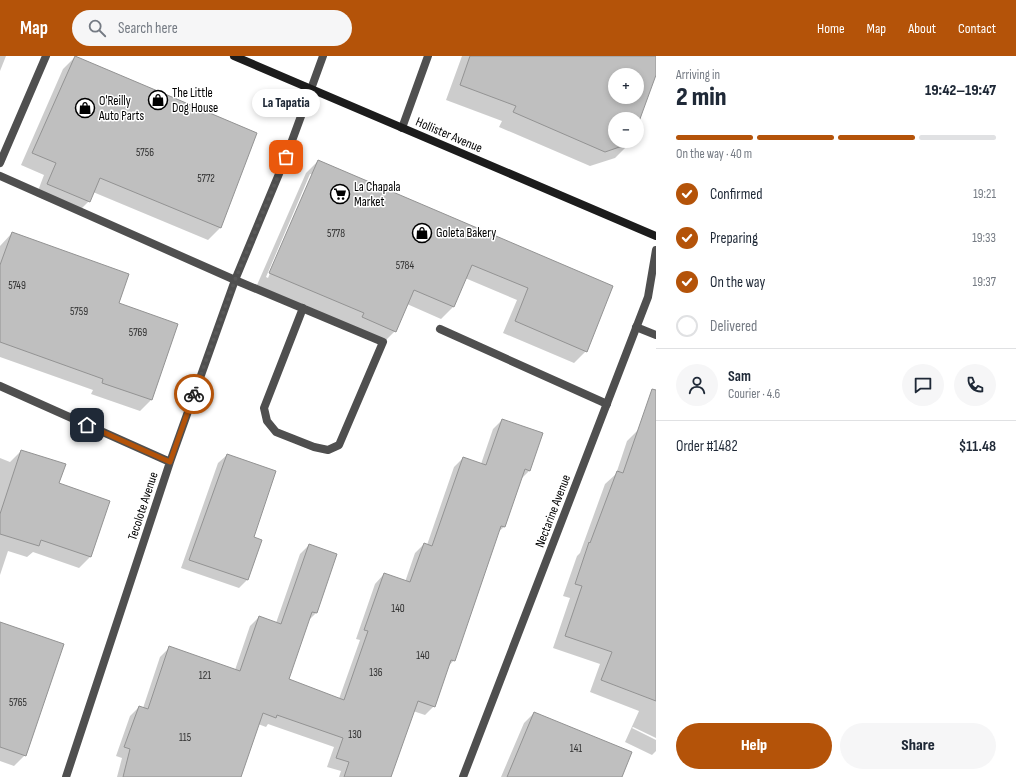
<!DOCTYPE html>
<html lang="en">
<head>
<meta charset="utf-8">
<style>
	body { margin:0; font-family:"Sofia Sans Condensed",sans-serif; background:#f6f6f7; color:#1f2937; height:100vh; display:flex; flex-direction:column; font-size:15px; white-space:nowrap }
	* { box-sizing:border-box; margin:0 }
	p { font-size:13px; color:#747a83 }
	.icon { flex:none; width:22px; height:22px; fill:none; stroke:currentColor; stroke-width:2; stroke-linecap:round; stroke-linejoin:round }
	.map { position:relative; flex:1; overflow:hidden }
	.panel { display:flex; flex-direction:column; background:#fff; width:360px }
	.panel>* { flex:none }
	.tools { position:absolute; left:608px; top:12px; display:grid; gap:8px }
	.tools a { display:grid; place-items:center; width:36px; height:36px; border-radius:50%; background:#fff; box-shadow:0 2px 6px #0003; font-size:20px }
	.pin { position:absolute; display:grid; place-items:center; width:34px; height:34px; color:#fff; margin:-17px; border-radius:8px; box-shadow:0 2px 6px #0006 }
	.courier { position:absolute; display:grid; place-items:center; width:40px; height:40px; margin:-20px; border:3px solid #b45309; border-radius:50%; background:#fff; color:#222; box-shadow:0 1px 5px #0007 }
	.bubble { position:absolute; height:28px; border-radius:14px; background:#fff; box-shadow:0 2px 6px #0003; font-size:13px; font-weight:800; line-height:28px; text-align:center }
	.overview em { font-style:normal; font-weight:800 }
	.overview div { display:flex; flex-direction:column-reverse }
	.overview { display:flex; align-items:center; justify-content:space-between; height:68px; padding:0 20px }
	h1 { font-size:26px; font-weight:800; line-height:30px }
	.bar { display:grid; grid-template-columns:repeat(4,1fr); gap:6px 4px; align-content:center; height:48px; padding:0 20px }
	.bar i { height:5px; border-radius:3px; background:#e0e1e3 }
	.bar .on { background:#b45309 }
	.bar p { grid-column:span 4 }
	.line { display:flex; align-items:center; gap:10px; padding:0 20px; border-top:1px solid #e0e1e3 }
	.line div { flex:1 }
	.round { display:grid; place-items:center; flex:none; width:42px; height:42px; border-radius:21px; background:#f6f6f7 }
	ol { padding:0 20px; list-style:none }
	li { display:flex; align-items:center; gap:12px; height:44px }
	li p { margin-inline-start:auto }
	li .icon { padding:4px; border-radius:50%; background:#b45309; color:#fff; stroke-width:4 }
	li:last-child { color:#747a83 }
	li i { width:22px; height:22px; border:2px solid #e0e1e3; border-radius:50% }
	.button { display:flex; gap:8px; margin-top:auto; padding:8px 20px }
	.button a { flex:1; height:46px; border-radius:24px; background:#b45309; color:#fff; font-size:16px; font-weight:800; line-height:46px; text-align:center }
	.button a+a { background:#f6f6f7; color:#1f2937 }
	header { display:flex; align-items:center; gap:24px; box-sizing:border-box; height:56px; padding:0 20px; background:#b45309; color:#fff }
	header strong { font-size:19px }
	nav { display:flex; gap:22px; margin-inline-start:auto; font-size:14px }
	.search { width:280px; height:36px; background:#f6f6f7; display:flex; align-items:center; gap:10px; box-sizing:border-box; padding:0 14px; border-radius:22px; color:#747a83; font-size:15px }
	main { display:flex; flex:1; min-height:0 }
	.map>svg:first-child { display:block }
	.shadow { fill:#0003; fill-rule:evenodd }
	.building { fill:#bfbfbf; stroke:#939393; fill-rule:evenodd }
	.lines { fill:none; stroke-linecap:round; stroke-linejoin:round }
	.lane { stroke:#4f4f4f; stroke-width:8 }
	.street { stroke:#4f4f4f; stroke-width:8 }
	.secondary { stroke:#1c1c1c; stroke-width:8 }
	.done { stroke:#595959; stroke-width:4; stroke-dasharray:0 7.2 }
	.route { stroke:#b45309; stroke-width:5 }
	.labels { text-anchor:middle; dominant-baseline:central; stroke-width:3; stroke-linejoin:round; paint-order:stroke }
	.number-label { font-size:11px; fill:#303030 }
	.poi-label { font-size:13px; fill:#000; stroke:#fff; text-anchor:start }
	.street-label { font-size:13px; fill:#000; stroke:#fff }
</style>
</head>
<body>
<header>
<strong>Map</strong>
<div class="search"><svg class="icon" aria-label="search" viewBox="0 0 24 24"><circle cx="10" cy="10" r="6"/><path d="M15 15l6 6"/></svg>Search here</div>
<nav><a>Home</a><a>Map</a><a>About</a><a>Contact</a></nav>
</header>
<main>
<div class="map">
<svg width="656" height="721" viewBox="0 0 656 721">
	<rect width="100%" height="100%" fill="#fff"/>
	<!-- shadow -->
	<path class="shadow" d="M0,0H6L0,15Z
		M462,0H656V16L637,68V63H615V85H631L630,87L615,102L590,110L499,71L502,65L446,44ZM615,19H637V41H615Z
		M75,1L256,78L220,172L208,184L93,136L89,145L77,157L36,140L44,119L21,109L63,13Z
		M318,105L612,230L586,295L574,307L503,277L517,244L465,222L453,251L441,263L407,248L395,275L383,287L257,229L306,117ZM310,118H312L268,222L266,221Z
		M12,177L118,248L151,344L140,355L91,338L93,334L0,301V190Z
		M502,364L529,415L520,424L504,471L497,477L454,604L448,611L434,650L425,659L413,655L390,721H339L341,715L327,711L334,691L268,668L266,671L258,668L240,721H117L122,702L116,700L130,660L139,651L143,652L160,601L169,592L235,614L250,570L259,561L276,567L300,498L309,489L316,557L308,565L287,623L339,643L360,584L356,583L375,528L384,518L405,526L415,497L424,488L427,489L454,411L463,402L481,408L493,373Z
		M656,367V682L633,671L632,672L656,684V695L652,699L625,686L639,655L590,636L600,608L553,592L570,542L563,540L577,500L580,497L605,428L616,418L627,385L639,373Z
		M21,395L58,428L90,501L79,512L33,496L27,501L8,495L0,519V402L10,406Z
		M227,399L253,482L261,484L247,524L239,532L181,512L218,407Z
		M0,595L25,699L14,710L0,705Z
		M534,657L621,721H501L524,667Z"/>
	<!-- building -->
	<path class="building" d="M75,0L257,77L221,172L100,122L90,146L47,128L56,107L32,97Z
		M470,0H656V19L637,71V63H615V85H632L631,87L605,96L513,56L516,50L460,29ZM615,19H637V41H615Z
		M318,104L613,230L587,296L515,265L528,232L472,209L454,251L414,234L396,276L362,261L364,257L269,217Z
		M12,176L129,218L119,247L178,268L152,344L102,327L103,323L0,286V209Z
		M652,333L656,334V645L601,624L612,596L565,580L582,530L575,528L589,486L590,487L617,415L623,417Z
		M502,363L543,377L530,415L525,413L505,471L501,470L455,605L451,604L435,651L418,645L391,721H344L349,706L336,702L343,682L277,659L276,662L263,657L241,721H123L130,693L124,691L139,650L148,653L169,590L240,615L259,560L281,568L309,488L337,498L317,557L312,556L289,623L344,644L368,575L364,574L384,517L410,526L424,487L432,490L463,401L486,409Z
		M21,394L66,408L59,427L110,445L91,501L41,484L39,490L0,478V458Z
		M227,398L276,415L254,481L262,484L248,524L189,504Z
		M0,566L64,588L26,700L0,691Z
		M534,656L632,696L622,721H507Z"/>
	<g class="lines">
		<!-- lane -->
		<path class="lane" d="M311,33L323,0
			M402,72L428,0
			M0,107L46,0
			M0,120L235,224L383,286L339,389L328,394L314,391L276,376L267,365L264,352L303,252
			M636,271L656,279
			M440,273L607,348"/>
		<!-- street -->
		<path class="street" d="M0,330L170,406
			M66,721L170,406L235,224L286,101L311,33
			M463,721L648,241L656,194"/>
		<!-- secondary -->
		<path class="secondary" d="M234,0L656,180"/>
	</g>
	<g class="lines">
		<!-- done -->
		<path class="done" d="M194,338L235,224L286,101"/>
		<!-- route -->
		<path class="route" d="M87,369L170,406L194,338"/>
	</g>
	<!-- icons -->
	<defs>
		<symbol id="shop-ring" viewBox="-11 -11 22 22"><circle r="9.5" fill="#fff" stroke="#000" stroke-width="1.5"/><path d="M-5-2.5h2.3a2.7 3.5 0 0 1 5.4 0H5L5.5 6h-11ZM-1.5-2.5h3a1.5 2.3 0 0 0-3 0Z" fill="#000"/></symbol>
		<symbol id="supermarket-ring" viewBox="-11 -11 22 22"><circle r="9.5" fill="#fff" stroke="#000" stroke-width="1.5"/><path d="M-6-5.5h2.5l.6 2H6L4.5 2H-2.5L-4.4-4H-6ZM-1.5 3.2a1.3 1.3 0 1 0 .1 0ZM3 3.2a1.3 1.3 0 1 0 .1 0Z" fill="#000"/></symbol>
	</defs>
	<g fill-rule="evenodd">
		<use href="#shop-ring" x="147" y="33" width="22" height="22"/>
		<use href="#shop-ring" x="74" y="41" width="22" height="22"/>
		<use href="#supermarket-ring" x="329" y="127" width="22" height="22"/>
		<use href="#shop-ring" x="411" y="166" width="22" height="22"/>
	</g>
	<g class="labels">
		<!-- number labels -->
		<g class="number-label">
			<text x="145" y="96">5756</text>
			<text x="206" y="122">5772</text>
			<text x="336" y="177">5778</text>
			<text x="405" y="209">5784</text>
			<text x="17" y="229">5749</text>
			<text x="79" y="255">5759</text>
			<text x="138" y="276">5769</text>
			<text x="398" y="552">140</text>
			<text x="423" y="599">140</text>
			<text x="376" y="616">136</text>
			<text x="205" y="619">121</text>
			<text x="18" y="646">5765</text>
			<text x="355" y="678">130</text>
			<text x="185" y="681">115</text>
			<text x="576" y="692">141</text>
		</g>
		<!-- poi labels -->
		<g class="poi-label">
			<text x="172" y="37">The Little<tspan x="172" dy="15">Dog House</tspan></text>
			<text x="99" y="45">O'Reilly<tspan x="99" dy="15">Auto Parts</tspan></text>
			<text x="354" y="131">La Chapala<tspan x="354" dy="15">Market</tspan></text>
			<text x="436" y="177">Goleta Bakery</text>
		</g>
		<!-- street labels -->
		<g class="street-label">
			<text transform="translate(449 79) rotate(23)">Hollister Avenue</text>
			<text transform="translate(143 450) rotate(-72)">Tecolote Avenue</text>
			<text transform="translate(553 455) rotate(-69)">Nectarine Avenue</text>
		</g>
	</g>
</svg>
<div class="tools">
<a>+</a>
<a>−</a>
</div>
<div class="pin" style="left:286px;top:101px;background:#ea580c"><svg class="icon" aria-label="bag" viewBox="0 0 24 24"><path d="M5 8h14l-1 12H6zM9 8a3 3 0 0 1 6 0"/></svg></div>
<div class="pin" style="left:87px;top:369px;background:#1f2937"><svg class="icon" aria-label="home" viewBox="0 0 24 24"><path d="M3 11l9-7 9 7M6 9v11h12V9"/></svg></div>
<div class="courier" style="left:194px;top:338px"><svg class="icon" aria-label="bike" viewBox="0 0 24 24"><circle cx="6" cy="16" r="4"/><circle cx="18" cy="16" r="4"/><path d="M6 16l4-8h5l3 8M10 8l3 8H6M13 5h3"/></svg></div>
<div class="bubble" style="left:252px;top:33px;width:68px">La Tapatia</div>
</div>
<section class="panel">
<div class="overview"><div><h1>2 min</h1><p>Arriving in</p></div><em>19:42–19:47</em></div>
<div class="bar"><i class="on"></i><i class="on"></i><i class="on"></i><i></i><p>On the way · 40 m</p></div>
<ol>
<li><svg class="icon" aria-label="check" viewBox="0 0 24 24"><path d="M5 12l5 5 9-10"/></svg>Confirmed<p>19:21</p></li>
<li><svg class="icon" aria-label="check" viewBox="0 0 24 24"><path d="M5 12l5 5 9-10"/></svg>Preparing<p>19:33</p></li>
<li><svg class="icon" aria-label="check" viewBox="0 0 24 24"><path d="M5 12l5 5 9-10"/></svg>On the way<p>19:37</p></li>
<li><i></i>Delivered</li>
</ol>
<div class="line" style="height:72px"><a class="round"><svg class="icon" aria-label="person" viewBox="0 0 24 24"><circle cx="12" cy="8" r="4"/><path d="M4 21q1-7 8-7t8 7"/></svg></a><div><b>Sam</b><p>Courier · 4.6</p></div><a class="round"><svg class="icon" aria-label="chat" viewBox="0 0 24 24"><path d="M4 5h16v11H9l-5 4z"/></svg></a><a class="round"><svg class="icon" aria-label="phone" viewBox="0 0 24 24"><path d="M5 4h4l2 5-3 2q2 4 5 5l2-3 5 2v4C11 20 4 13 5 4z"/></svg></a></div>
<div class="line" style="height:52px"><div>Order #1482</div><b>$11.48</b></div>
<div class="button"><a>Help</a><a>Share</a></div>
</section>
</main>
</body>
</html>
